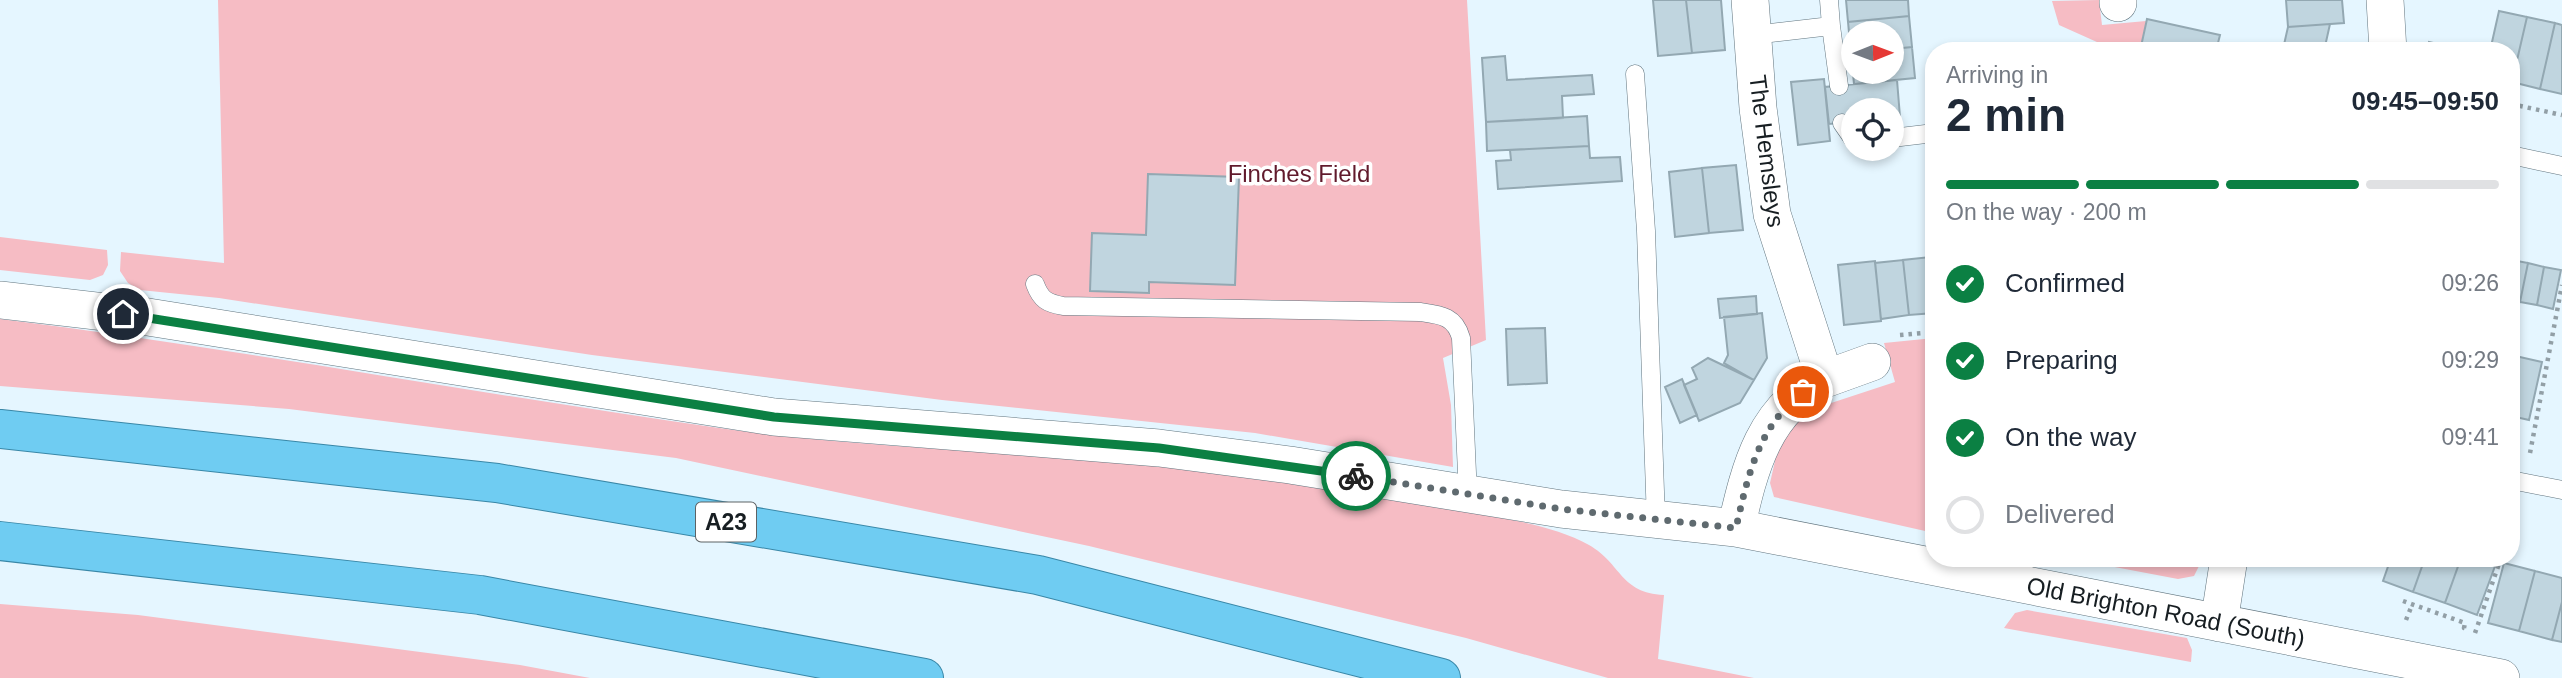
<!DOCTYPE html>
<html lang="en">
<head>
<meta charset="utf-8">
<style>
	body { margin:0; font-family:Arial,sans-serif; background:#f6f6f7; color:#1f2937; height:100vh; display:flex; flex-direction:column; font-size:26px; white-space:nowrap }
	* { box-sizing:border-box; margin:0 }
	p { font-size:23px; color:#747a83 }
	.icon { flex:none; width:38px; height:38px; fill:none; stroke:currentColor; stroke-width:2; stroke-linecap:round; stroke-linejoin:round }
	.map { position:relative; flex:1; overflow:hidden }
	.drawer { position:absolute; left:1925px; top:42px; width:595px; height:525px; display:flex; flex-direction:column; background:#fff; border-radius:28px; box-shadow:0 4px 10px #0003 }
	.drawer>* { flex:none }
	.needle { width:46px; rotate:89deg }
	.buttons { position:absolute; left:1841px; top:21px; display:grid; gap:14px }
	.buttons a { display:grid; place-items:center; width:63px; height:63px; border-radius:50%; background:#fff; box-shadow:0 4px 10px #0003; font-size:35px }
	.pin { position:absolute; display:grid; place-items:center; width:60px; height:60px; color:#fff; margin:-30px; border:4px solid #fff; border-radius:50%; box-shadow:0 2px 7px #0007 }
	.courier { position:absolute; display:grid; place-items:center; width:70px; height:70px; margin:-35px; border:5px solid #0b8043; border-radius:50%; background:#fff; color:#222; box-shadow:0 2px 9px #0007 }
	.overview em { font-style:normal; font-weight:700 }
	.overview div { display:flex; flex-direction:column-reverse }
	.overview { display:flex; align-items:center; justify-content:space-between; height:119px; padding:0 21px }
	h1 { font-size:46px; font-weight:700; line-height:52px }
	.bar { display:grid; grid-template-columns:repeat(4,1fr); gap:10px 7px; align-content:center; height:84px; padding:0 21px }
	.bar i { height:9px; border-radius:5px; background:#e0e1e3 }
	.bar .selected { background:#0b8043 }
	.bar p { grid-column:span 4 }
	ol { padding:0 21px; list-style:none }
	li { display:flex; align-items:center; gap:21px; height:77px }
	li p { margin-inline-start:auto }
	li .icon { padding:7px; border-radius:50%; background:#0b8043; color:#fff; stroke-width:4 }
	li:last-child { color:#747a83 }
	li i { width:38px; height:38px; border:4px solid #e0e1e3; border-radius:50% }
	.map>svg:first-child { display:block }
	.green { fill:#f6bcc4 }
	.building { fill:#c0d5df; stroke:#93a8b2; stroke-width:2 }
	.lines { fill:none; stroke-linecap:round; stroke-linejoin:round }
	.service-casing { stroke:#62757f; stroke-width:19 }
	.minor-casing { stroke:#62757f; stroke-width:38 }
	.trunk-casing { stroke:#3987a7; stroke-width:40 }
	.path { stroke:#929fa6; stroke-width:4.5; stroke-dasharray:3.5 5; stroke-linecap:butt }
	.service { stroke:#fff; stroke-width:18 }
	.minor { stroke:#fff; stroke-width:37 }
	.trunk { stroke:#6fccf2; stroke-width:38 }
	.done { stroke:#5f6a6f; stroke-width:7; stroke-dasharray:0 12.6 }
	.route { stroke:#0b8043; stroke-width:9 }
	.labels { text-anchor:middle; dominant-baseline:central; stroke-width:7; stroke-linejoin:round; paint-order:stroke }
	.shield { fill:#fff; stroke:#5d6264; stroke-width:2 }
	.shield-label { font-size:23px; font-weight:bold; fill:#171e22 }
	.street-label { font-size:24px; fill:#171e22; stroke:#fff }
	.park-label { font-size:24px; fill:#611a2c; stroke:#fff }
</style>
</head>
<body>
<div class="map">
<svg width="2562" height="678" viewBox="0 0 2562 678">
	<rect width="100%" height="100%" fill="#e5f6ff"/>
	<!-- green -->
	<path class="green" d="M218,0H1467L1486,340L1443,358L1451,405L1453,467L1255,433L942,400L592,355L219,298L140,290L128,283L120,271L121,252L224,263Z
		M2099,0L2102,25L2146,21L2140,51H2117L2059,25L2052,1Z
		M0,237L107,250L108,265L103,275L90,280L0,270Z
		M0,319C241,349 479,394 719,428C902,454 1089,451 1272,479C1331,488 1390,499 1449,509C1493,517 1550,523 1589,545C1622,564 1620,593 1664,595L1658,659L1754,678H1608L1466,638L1089,546L676,458L289,409L0,386Z
		M1934,338V533L1774,497L1770,483L1775,461L1766,457L1798,419L1819,407L1895,382L1884,343Z
		M2067,558H2203L2194,576L2178,579Z
		M0,604L138,615L520,665L590,678H0Z
		M2027,610L2187,638L2192,650L2191,662L2004,628L2015,613Z"/>
	<!-- building -->
	<path class="building" d="M1653,0H1686L1692,53L1658,56Z
		M1686,0H1721L1725,50L1692,53Z
		M1846,0H1908L1909,16L1848,22Z
		M2286,0H2342L2344,23L2288,27Z
		M2499,11L2527,17L2512,82L2511,51H2490Z
		M1909,16L1912,47L1892,49V33H1853L1851,53L1848,22Z
		M2527,17L2555,23L2540,89L2512,82Z
		M2147,19L2220,35L2216,51H2140Z
		M2555,23L2562,25V94L2540,89Z
		M2330,24L2324,51L2283,49L2288,27Z
		M2429,42L2455,48V51H2427Z
		M1912,47L1915,78L1854,84L1851,53L1853,72H1892V49Z
		M1505,56L1507,80L1592,75L1594,94L1562,96L1563,118L1486,122L1482,58Z
		M1824,79L1830,141L1798,145L1791,82Z
		M1897,80L1900,117L1892,118V110H1853V122L1829,124L1825,87Z
		M1587,116L1589,146L1487,151L1486,122Z
		M1589,146L1590,158L1620,157L1622,181L1498,189L1496,161L1511,160L1510,150Z
		M1736,165L1743,230L1709,233L1702,168Z
		M1702,168L1709,233L1675,237L1669,172Z
		M1148,174L1239,177L1235,285L1149,282V293L1090,291L1092,233L1146,235Z
		M1929,242H1934V290L1930,257Z
		M1930,257L1934,313L1909,315L1903,260Z
		M1903,260L1909,315L1881,319L1875,263Z
		M2512,260L2528,263L2520,302L2511,300Z
		M1875,261L1881,321L1844,325L1838,265Z
		M2528,263L2544,267L2537,305L2520,302Z
		M2544,267L2561,270L2553,309L2537,305Z
		M1756,296L1757,314L1720,318L1718,299Z
		M1762,313L1767,358L1754,380L1724,363L1728,355L1724,317Z
		M1545,328L1547,383L1508,385L1506,329Z
		M2511,355L2542,362L2529,420L2511,416Z
		M1708,358L1754,380L1740,403L1699,421L1684,385L1697,379L1692,368Z
		M1682,379L1697,415L1680,423L1665,387Z
		M2391,558H2425L2413,592L2383,581Z
		M2425,558H2461L2445,603L2413,592Z
		M2461,558H2498L2477,615L2445,603Z
		M2504,563L2535,571L2519,631L2488,623Z
		M2535,571L2562,578V602L2552,640L2519,631Z
		M2562,602V642L2552,640Z"/>
	<g class="lines">
		<defs>
			<path id="service" d="M1831,26L1839,86
				M1753,35L1831,26L1829,0
				M1635,74L1646,231L1656,521
				M1842,123L1853,139
				M1892,138L1934,133
				M2511,155L2562,166
				M1035,284C1041,300 1047,303 1063,306L1420,312C1441,315 1455,316 1461,338L1468,496
				M2511,480L2562,490"/>
			<path id="minor" d="M2118,0V3
				M2385,0L2388,51
				M0,300L148,317L774,417L1159,448L1290,465L1561,509L1736,528L2501,678
				M1825,379L1872,362
				M1736,528C1750,467 1764,408 1825,379L1772,214L1758,108L1750,0
				M2219,623L2229,558"/>
			<path id="trunk" d="M0,429L497,483L1038,575L1441,678
				M0,541L480,595L924,678"/>
		</defs>
		<!-- service casing -->
		<use href="#service" class="service-casing"/>
		<!-- minor casing -->
		<use href="#minor" class="minor-casing"/>
		<!-- trunk casing -->
		<use href="#trunk" class="trunk-casing"/>
		<!-- path -->
		<path class="path" d="M2511,104L2562,115
			M1900,335L1934,332
			M2530,453L2562,285
			M2511,529L2517,513
			M2403,601L2465,623L2464,628L2468,629
			M2406,620L2412,605
			M2475,633L2501,558"/>
		<!-- service -->
		<use href="#service" class="service"/>
		<!-- minor -->
		<use href="#minor" class="minor"/>
		<!-- trunk -->
		<use href="#trunk" class="trunk"/>
	</g>
	<g class="lines">
		<!-- done -->
		<path class="done" d="M1356,476L1561,509L1736,528C1748,475 1758,427 1803,392"/>
		<!-- route -->
		<path class="route" d="M123,314L774,417L1159,448L1356,476"/>
	</g>
	<g class="labels">
		<!-- shield labels -->
		<rect class="shield" x="696" y="502.5" width="60" height="39" rx="5"/>
		<g class="shield-label">
			<text x="726" y="522">A23</text>
		</g>
		<!-- street labels -->
		<g class="street-label">
			<text transform="translate(1767 151) rotate(83)">The Hemsleys</text>
			<text transform="translate(2166 612) rotate(11)">Old Brighton Road (South)</text>
		</g>
		<!-- park labels -->
		<g class="park-label">
			<text x="1299" y="173">Finches Field</text>
		</g>
	</g>
</svg>
<div class="buttons">
<a><svg class="needle" viewBox="-14 -14 28 28"><path d="M0-13l5 13h-10z" fill="#e53935"/><path d="M0 13l5-13h-10z" fill="#747a83"/></svg></a>
<a><svg class="icon" aria-label="locate" viewBox="0 0 24 24"><circle cx="12" cy="12" r="6"/><path d="M12 2v4M12 18v4M2 12h4M18 12h4"/></svg></a>
</div>
<div class="pin" style="left:1803px;top:392px;background:#ea580c"><svg class="icon" aria-label="bag" viewBox="0 0 24 24"><path d="M5 8h14l-1 12H6zM9 8a3 3 0 0 1 6 0"/></svg></div>
<div class="pin" style="left:123px;top:314px;background:#1f2937"><svg class="icon" aria-label="home" viewBox="0 0 24 24"><path d="M3 11l9-7 9 7M6 9v11h12V9"/></svg></div>
<div class="courier" style="left:1356px;top:476px"><svg class="icon" aria-label="bike" viewBox="0 0 24 24"><circle cx="6" cy="16" r="4"/><circle cx="18" cy="16" r="4"/><path d="M6 16l4-8h5l3 8M10 8l3 8H6M13 5h3"/></svg></div>
<section class="drawer">
<div class="overview"><div><h1>2 min</h1><p>Arriving in</p></div><em>09:45–09:50</em></div>
<div class="bar"><i class="selected"></i><i class="selected"></i><i class="selected"></i><i></i><p>On the way · 200 m</p></div>
<ol>
<li><svg class="icon" aria-label="check" viewBox="0 0 24 24"><path d="M5 12l5 5 9-10"/></svg>Confirmed<p>09:26</p></li>
<li><svg class="icon" aria-label="check" viewBox="0 0 24 24"><path d="M5 12l5 5 9-10"/></svg>Preparing<p>09:29</p></li>
<li><svg class="icon" aria-label="check" viewBox="0 0 24 24"><path d="M5 12l5 5 9-10"/></svg>On the way<p>09:41</p></li>
<li><i></i>Delivered</li>
</ol>
</section>
</div>
</body>
</html>
